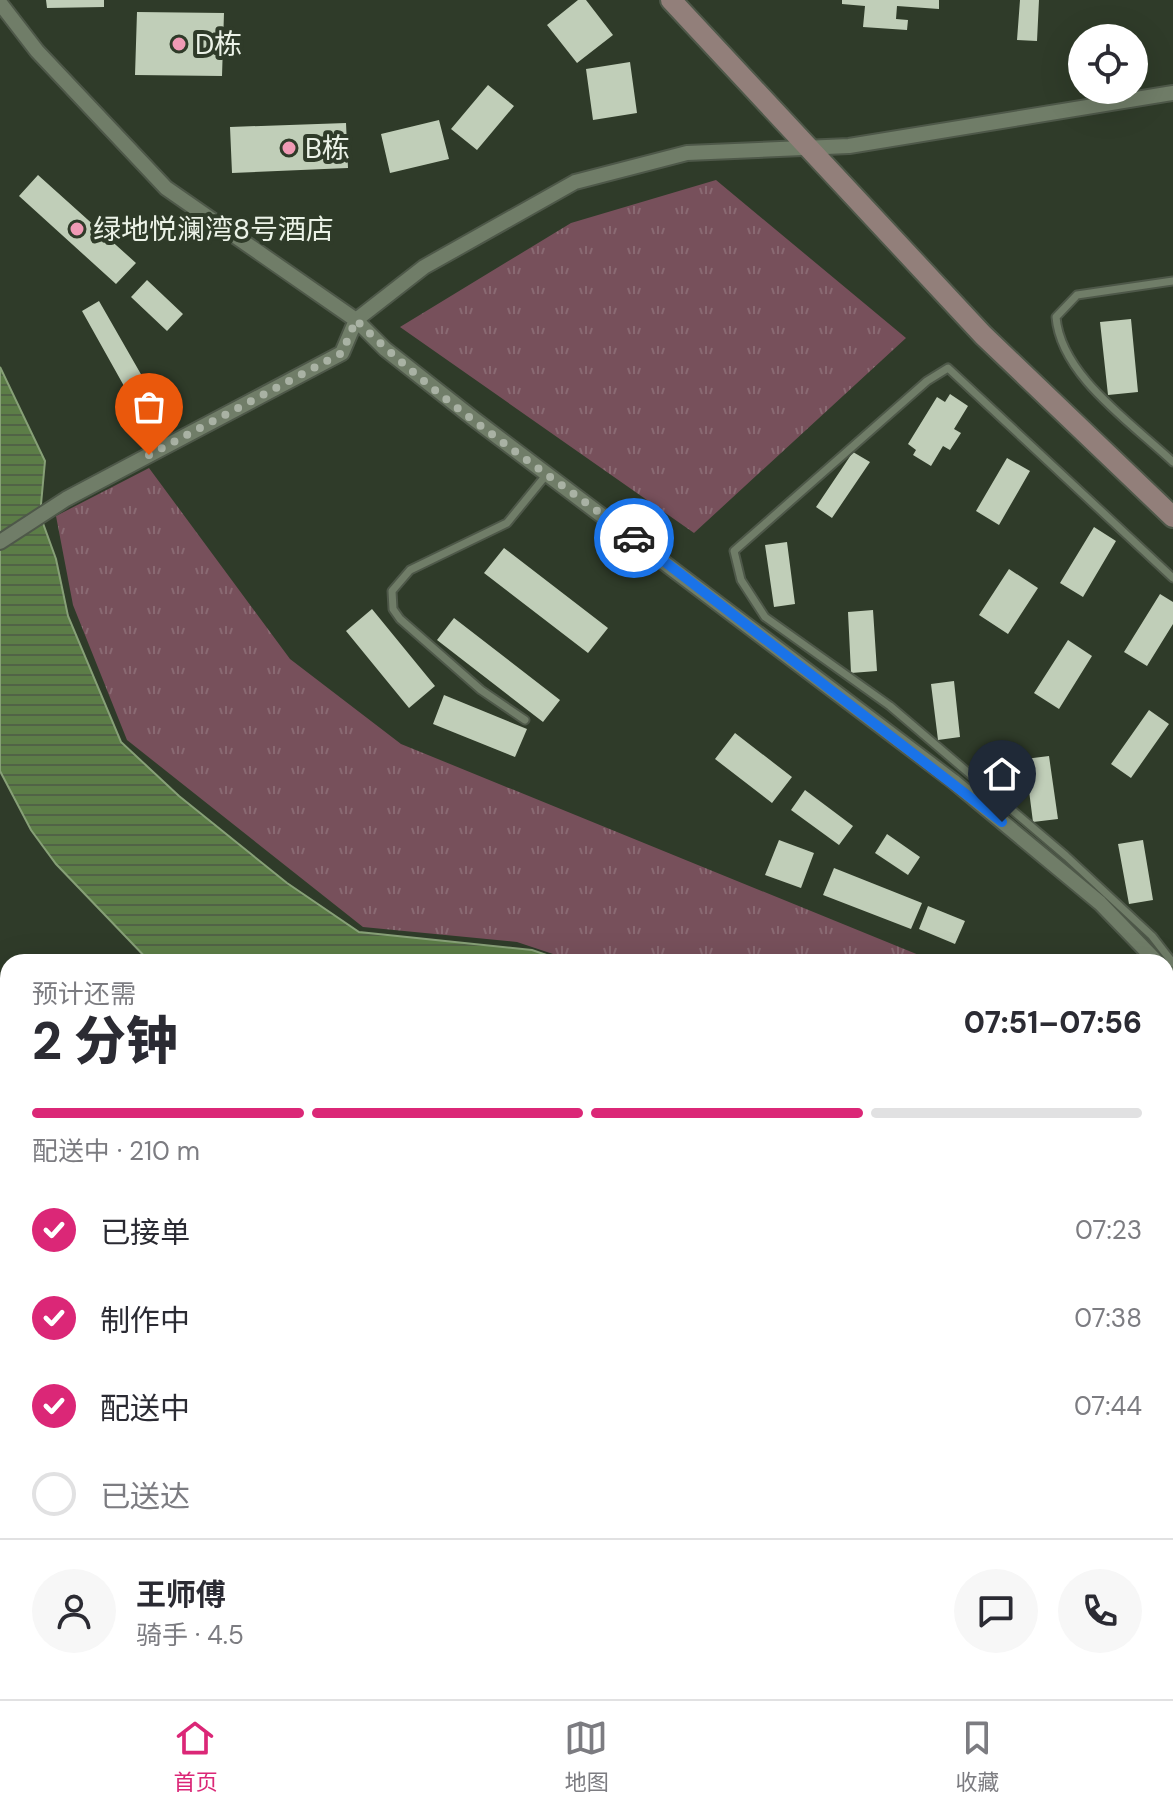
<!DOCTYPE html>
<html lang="zh">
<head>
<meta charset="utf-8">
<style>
	body { margin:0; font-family:"DM Sans","Noto Sans SC",sans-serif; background:#f7f7f7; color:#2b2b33; height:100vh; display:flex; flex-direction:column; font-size:30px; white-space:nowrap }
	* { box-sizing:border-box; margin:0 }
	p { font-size:26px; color:#7c7c81 }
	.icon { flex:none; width:44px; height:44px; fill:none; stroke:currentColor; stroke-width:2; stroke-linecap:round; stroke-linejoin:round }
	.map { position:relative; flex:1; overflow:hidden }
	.panel { position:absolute; left:0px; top:954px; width:1174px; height:746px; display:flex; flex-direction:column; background:#fff; border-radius:24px 24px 0 0; box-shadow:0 8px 32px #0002 }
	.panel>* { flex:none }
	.buttons { position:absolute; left:1068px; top:24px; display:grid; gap:16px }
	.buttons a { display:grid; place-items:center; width:80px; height:80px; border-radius:50%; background:#fff; box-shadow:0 8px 32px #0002; font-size:40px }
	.pin { position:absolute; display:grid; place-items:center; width:68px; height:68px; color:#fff; margin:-82px -34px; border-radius:50% 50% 50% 0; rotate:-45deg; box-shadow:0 0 8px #0007 }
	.pin .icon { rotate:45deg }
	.courier { position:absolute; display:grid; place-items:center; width:80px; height:80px; margin:-40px; border:6px solid #1a73e8; border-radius:50%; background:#fff; color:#222; box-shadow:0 2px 10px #0007 }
	.summary em { font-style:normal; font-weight:800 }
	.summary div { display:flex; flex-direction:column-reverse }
	.summary { display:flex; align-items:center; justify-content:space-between; height:136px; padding:0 32px }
	h1 { font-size:52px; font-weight:800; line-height:60px }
	.bar { display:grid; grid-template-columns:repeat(4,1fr); gap:12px 8px; align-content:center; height:96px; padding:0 32px }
	.bar i { height:10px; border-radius:6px; background:#e1e1e2 }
	.bar .selected { background:#db2777 }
	.bar p { grid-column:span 4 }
	.line { display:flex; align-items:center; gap:20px; padding:0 32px; border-top:2px solid #e1e1e2 }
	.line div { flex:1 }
	.round { display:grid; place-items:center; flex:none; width:84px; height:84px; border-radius:42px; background:#f7f7f7 }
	ol { padding:0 32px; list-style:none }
	li { display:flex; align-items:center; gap:24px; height:88px }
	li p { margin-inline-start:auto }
	li .icon { padding:8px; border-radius:50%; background:#db2777; color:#fff; stroke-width:4 }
	li:last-child { color:#7c7c81 }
	li i { width:44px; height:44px; border:4px solid #e1e1e2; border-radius:50% }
	.tab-bar { display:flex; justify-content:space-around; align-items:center; height:112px; border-top:2px solid #e1e1e2; background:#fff; font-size:22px; color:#7c7c81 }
	.tab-bar a { display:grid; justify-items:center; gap:4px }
	.tab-bar .selected { color:#db2777 }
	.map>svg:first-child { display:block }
	.grass { fill:url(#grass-tufts) }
	.water { fill:url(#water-rules); stroke:#87a077; stroke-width:2 }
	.building { fill:#c0ceb8 }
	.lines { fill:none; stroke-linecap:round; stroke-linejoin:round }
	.lane-casing { stroke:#4e5849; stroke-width:11 }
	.street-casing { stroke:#4e5849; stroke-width:18 }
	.secondary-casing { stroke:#4e5849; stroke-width:24 }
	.lane { stroke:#707d68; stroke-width:7 }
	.street { stroke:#707d68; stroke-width:14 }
	.secondary { stroke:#927f7a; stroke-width:20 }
	.done { stroke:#a9b2a4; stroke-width:8; stroke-dasharray:0 14.4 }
	.route { stroke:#1a73e8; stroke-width:10 }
	.poi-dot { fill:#f09ab5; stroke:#2f3b29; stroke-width:3 }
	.labels { text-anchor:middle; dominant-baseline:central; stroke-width:8; stroke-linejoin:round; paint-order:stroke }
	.poi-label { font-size:28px; fill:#ebf2e7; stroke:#2f3b29; text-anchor:start }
</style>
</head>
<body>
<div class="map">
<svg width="1173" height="1699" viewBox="0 0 1173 1699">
	<defs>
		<pattern id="grass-tufts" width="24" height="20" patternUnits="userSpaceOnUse" patternTransform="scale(2)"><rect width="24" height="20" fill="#77505b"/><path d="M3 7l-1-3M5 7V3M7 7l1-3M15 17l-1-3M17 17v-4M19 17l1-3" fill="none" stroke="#8a6a73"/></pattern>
		<pattern id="water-rules" width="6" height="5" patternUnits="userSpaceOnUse" patternTransform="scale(2)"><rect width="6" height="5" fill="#5c7d47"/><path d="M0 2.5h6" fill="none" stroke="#516346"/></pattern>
	</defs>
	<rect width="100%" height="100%" fill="#2f3b29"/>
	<!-- grass -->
	<path class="grass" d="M716,180L906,338L694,533L400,327L571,223Z
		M149,468L290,659L401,744L936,962H577L517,942L363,927L127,740L73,605L56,516Z"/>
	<!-- water -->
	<path class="water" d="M0,367L45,461L40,515L56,559L68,616L121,742L179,796L287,883L359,932L532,950L567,962H150L56,864L31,830L0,771Z
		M1166,1257L1173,1262V1368L1166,1363Z"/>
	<!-- building -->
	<path class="building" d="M46,0H104V7L47,8Z
		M578,0H586L613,35L577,63L547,25Z
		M842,0H939V9L897,6L896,19L908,20L907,30L863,27L865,6L842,4Z
		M1020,0H1039L1037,41L1017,40Z
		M137,12L224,13L222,76L135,75Z
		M630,62L637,113L593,120L586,69Z
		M488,85L514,106L477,150L451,129Z
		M439,120L449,159L390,173L381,134Z
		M346,123L348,168L232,173L230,127Z
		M38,175L136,263L116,284L19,196Z
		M147,280L183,314L167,331L131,297Z
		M99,301L142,376L124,386L82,311Z
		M1131,319L1138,392L1108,395L1100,322Z
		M950,394L968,406L954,429L961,433L950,450L943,446L931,466L913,455L916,450L908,444L937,397L945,402Z
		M853,452L870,462L832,518L816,507Z
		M1007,458L1030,471L999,525L976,511Z
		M1094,527L1116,541L1083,597L1060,583Z
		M787,542L795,604L774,607L765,545Z
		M504,548L608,628L588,653L484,573Z
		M1009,569L1038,588L1008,634L979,615Z
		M1160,594L1173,602V624L1147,666L1124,652Z
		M372,609L435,686L409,708L346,631Z
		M873,610L877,671L851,673L848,612Z
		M454,618L560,700L543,722L437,640Z
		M1068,640L1092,656L1059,709L1034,693Z
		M954,681L960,737L938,740L931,684Z
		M444,695L527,729L515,757L433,724Z
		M1149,710L1169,724L1131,778L1111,764Z
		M735,733L792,777L772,803L715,759Z
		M1049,756L1058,819L1033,822L1025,759Z
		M805,790L853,826L839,845L791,810Z
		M887,834L920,857L908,875L875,853Z
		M779,840L814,853L801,888L765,875Z
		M1143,840L1153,900L1129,904L1118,844Z
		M834,868L922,903L911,929L823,895Z
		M928,906L965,921L955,944L919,929Z
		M706,1692H756L765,1699H700Z"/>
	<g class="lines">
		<defs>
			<path id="lane" d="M1173,281L1077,295L1056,317C1061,376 1132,423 1173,462
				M1173,578L948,368L927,381L734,551L741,580L765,617L890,706L1066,856L1152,936L1173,963
				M525,720L481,690L400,619L393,609L392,591L410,570L507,523L547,474"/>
			<path id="street" d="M0,3L37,51L166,188L356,320L342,353L66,499L0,542
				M1157,962L1100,903L953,781L474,419L385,349L356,320L424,267L575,182L687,153L849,146L1173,93
				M1166,971L1173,978
				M646,1699L652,1692"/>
			<path id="secondary" d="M671,0L983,335L1173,517
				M1166,1670L1173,1665
				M1129,1699L1138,1692"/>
		</defs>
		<!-- lane casing -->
		<use href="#lane" class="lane-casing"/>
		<!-- street casing -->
		<use href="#street" class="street-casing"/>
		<!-- secondary casing -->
		<use href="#secondary" class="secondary-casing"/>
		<!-- lane -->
		<use href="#lane" class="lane"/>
		<!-- street -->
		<use href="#street" class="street"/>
		<!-- secondary -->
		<use href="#secondary" class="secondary"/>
	</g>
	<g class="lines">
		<!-- done -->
		<path class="done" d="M149,455L342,353L356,320C439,402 540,468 634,538"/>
		<!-- route -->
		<path class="route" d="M634,538L1002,822"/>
	</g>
	<!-- markers -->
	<g class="poi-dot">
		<circle cx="179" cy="44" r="8"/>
		<circle cx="289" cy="148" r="8"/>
		<circle cx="77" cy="229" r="8"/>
	</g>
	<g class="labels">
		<!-- poi labels -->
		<g class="poi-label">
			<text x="195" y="44">D栋</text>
			<text x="305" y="148">B栋</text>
			<text x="93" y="229">绿地悦澜湾8号酒店</text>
		</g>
	</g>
</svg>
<div class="buttons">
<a><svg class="icon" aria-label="locate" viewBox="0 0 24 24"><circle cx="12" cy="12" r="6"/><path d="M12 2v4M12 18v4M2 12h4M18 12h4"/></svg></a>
</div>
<div class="pin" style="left:149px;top:455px;background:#ea580c"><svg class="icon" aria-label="bag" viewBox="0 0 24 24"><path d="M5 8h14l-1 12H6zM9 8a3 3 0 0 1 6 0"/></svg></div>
<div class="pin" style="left:1002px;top:822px;background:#1f2937"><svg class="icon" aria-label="home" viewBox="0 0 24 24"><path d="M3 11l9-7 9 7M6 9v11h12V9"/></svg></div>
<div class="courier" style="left:634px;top:538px"><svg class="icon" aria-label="car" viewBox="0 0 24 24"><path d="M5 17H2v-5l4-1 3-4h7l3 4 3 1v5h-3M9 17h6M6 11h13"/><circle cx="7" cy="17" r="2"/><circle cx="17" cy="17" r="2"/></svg></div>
<section class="panel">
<div class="summary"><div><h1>2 分钟</h1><p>预计还需</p></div><em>07:51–07:56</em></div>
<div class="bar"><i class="selected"></i><i class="selected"></i><i class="selected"></i><i></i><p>配送中 · 210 m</p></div>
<ol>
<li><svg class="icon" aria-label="check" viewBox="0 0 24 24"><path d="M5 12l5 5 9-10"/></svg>已接单<p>07:23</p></li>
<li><svg class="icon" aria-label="check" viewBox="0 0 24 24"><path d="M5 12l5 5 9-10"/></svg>制作中<p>07:38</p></li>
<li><svg class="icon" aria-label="check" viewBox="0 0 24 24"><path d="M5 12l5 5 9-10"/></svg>配送中<p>07:44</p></li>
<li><i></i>已送达</li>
</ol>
<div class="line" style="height:144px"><a class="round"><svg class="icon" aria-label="person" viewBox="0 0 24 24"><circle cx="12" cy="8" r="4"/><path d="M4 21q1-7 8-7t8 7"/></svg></a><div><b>王师傅</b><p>骑手 · 4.5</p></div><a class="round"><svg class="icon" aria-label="chat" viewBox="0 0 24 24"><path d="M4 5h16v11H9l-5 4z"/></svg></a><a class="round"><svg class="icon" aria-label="phone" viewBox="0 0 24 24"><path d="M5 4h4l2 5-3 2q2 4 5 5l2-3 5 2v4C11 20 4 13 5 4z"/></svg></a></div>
</section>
</div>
<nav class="tab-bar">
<a class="selected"><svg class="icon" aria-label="home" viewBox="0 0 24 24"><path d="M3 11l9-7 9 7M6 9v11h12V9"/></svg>首页</a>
<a><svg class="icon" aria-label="map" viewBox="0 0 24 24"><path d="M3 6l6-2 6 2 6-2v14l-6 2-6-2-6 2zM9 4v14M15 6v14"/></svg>地图</a>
<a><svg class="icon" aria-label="saved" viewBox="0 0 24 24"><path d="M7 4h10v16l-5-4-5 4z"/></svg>收藏</a>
</nav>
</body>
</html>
